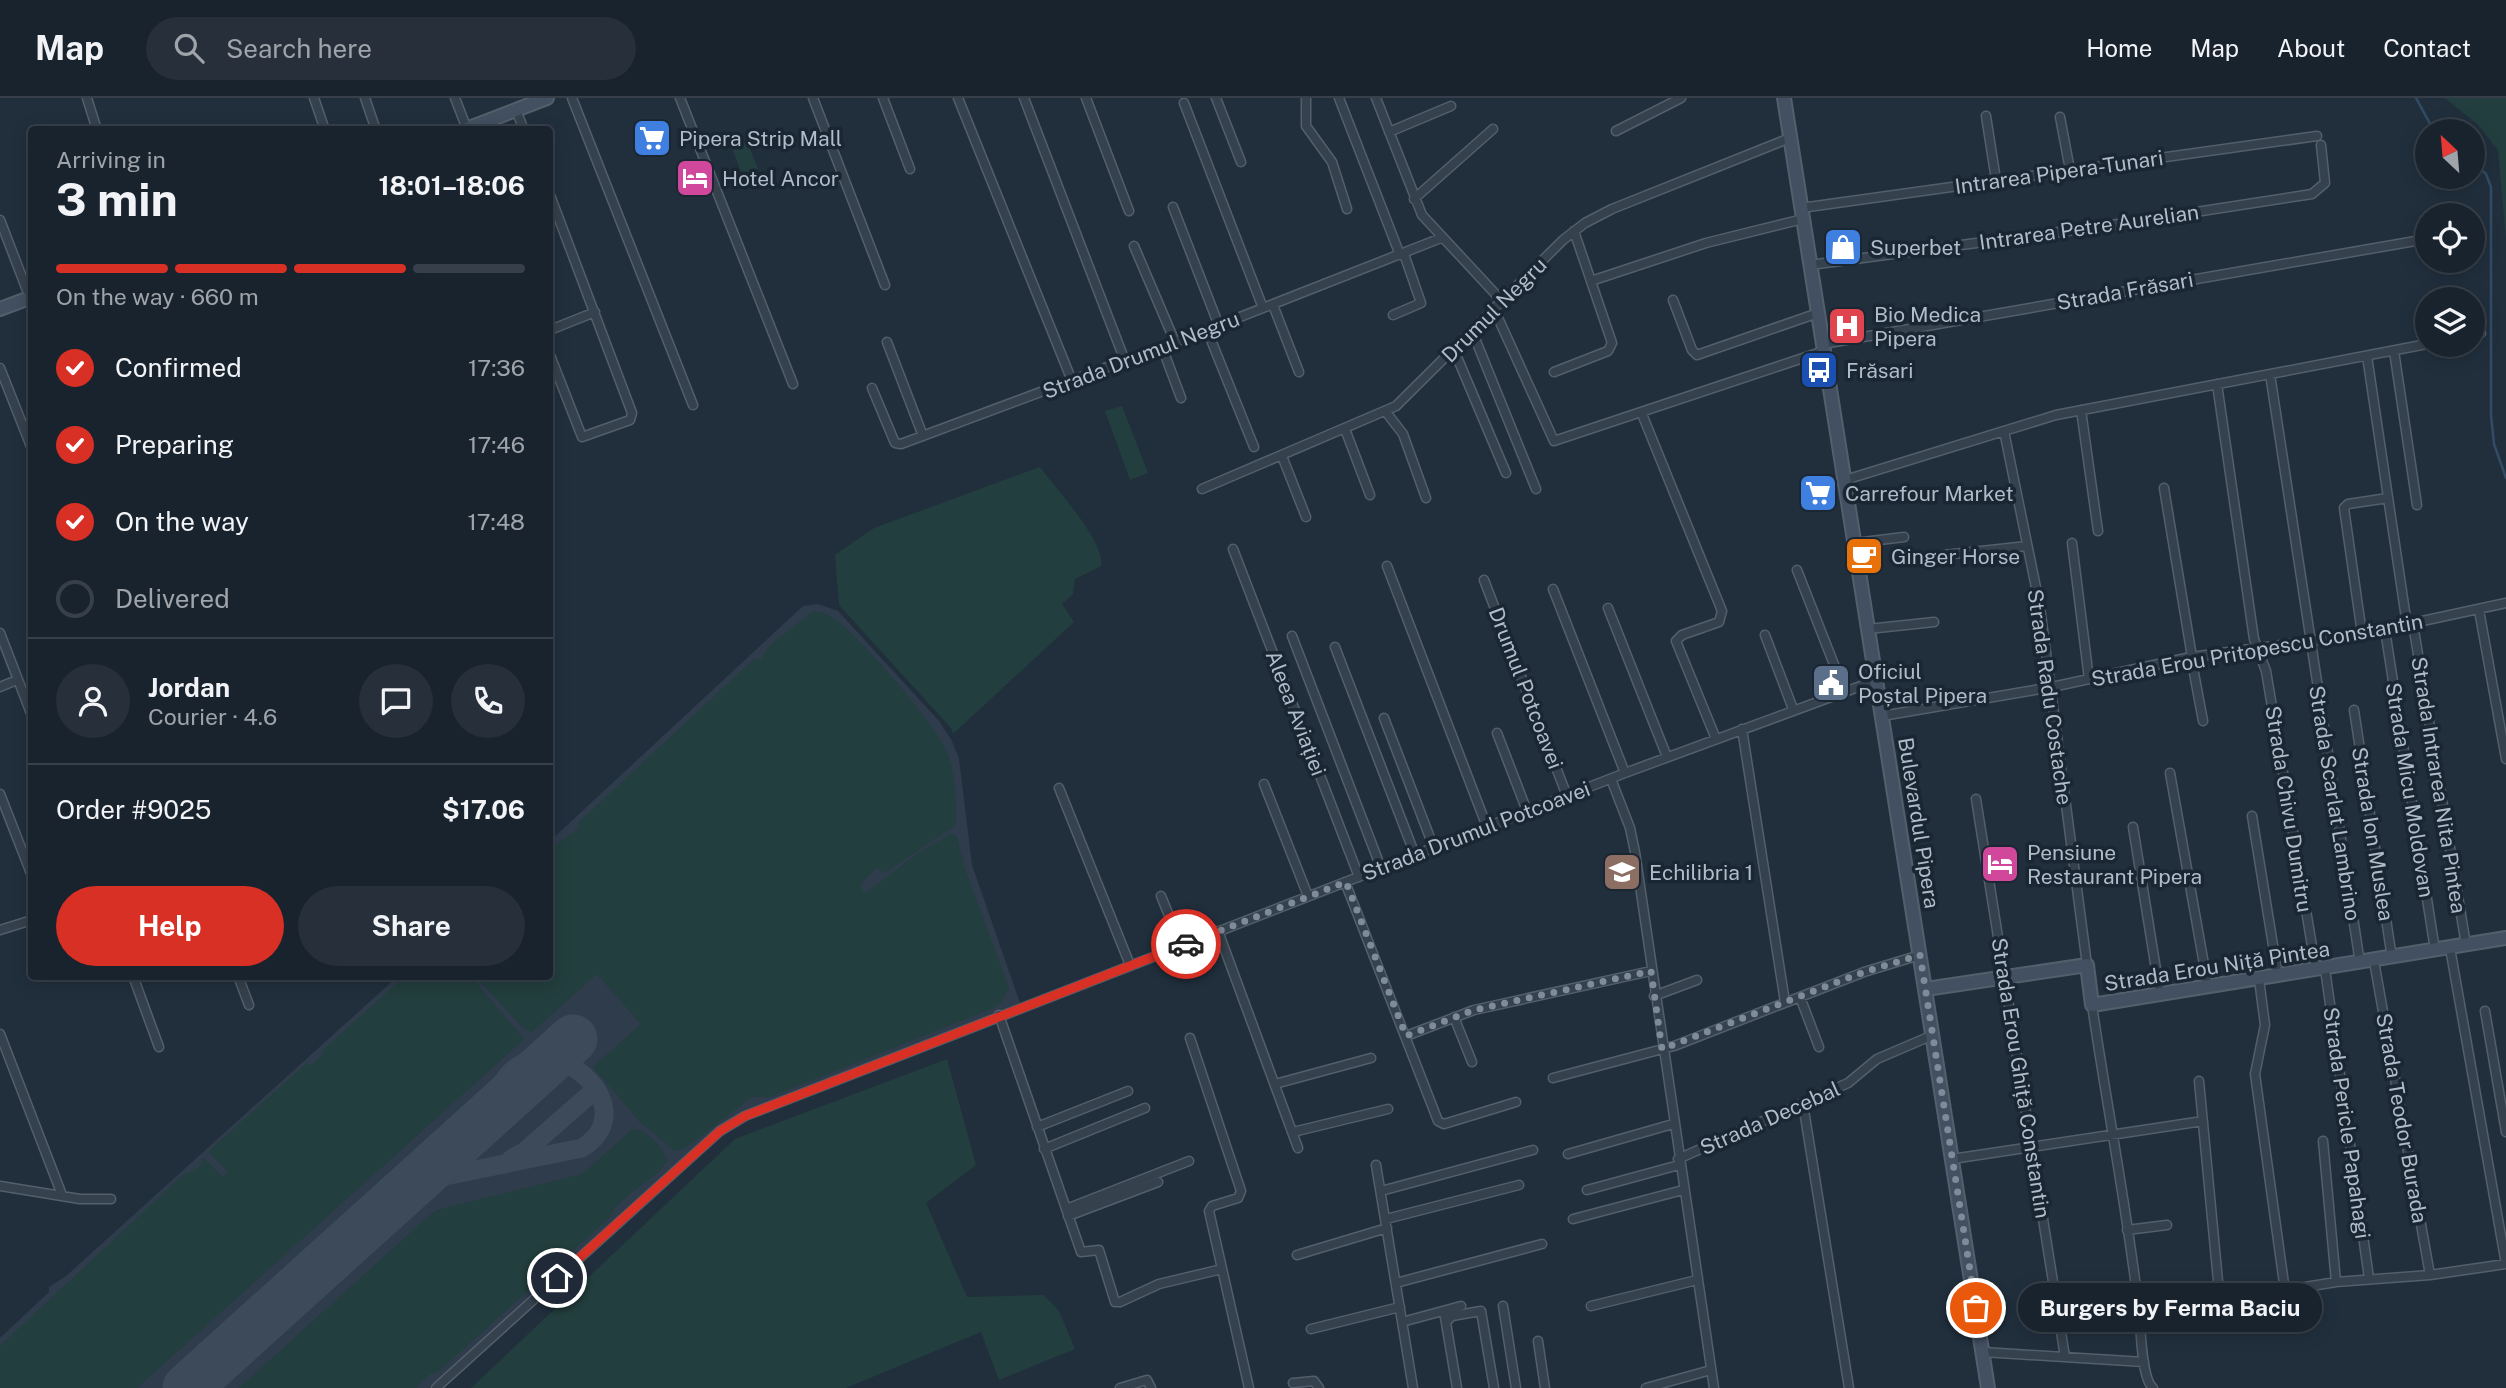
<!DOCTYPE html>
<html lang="en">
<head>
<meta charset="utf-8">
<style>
	body { margin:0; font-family:"Public Sans",sans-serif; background:#262f3a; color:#f1f3f6; height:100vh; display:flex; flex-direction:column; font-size:26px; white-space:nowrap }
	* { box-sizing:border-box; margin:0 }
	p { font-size:23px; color:#9fa4aa }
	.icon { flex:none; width:38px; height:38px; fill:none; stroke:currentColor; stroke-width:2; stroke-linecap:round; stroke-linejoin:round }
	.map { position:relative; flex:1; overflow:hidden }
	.sheet { position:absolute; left:28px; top:28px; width:525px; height:854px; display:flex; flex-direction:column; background:#19232e; border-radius:7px; box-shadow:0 4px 18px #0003,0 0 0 2px #37404a }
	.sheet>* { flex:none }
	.needle { width:46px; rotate:334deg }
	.tools { position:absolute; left:2415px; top:21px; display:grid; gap:14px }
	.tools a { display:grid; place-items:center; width:70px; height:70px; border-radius:50%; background:#19232e; box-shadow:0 4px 18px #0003,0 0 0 2px #37404a; font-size:35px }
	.pin { position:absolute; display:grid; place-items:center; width:60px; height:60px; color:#fff; margin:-30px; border:4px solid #fff; border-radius:50%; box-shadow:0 2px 7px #0007 }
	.courier { position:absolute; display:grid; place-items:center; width:70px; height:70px; margin:-35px; border:5px solid #d93025; border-radius:50%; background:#fff; color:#222; box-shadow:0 2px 9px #0007 }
	.bubble { position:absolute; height:49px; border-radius:24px; background:#19232e; box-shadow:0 4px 18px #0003,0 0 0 2px #37404a; font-size:23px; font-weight:700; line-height:49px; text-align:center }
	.headline em { font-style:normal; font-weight:700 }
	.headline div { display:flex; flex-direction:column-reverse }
	.headline { display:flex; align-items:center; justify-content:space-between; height:119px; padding:0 28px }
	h1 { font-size:46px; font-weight:700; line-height:52px }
	.bar { display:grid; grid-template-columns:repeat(4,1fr); gap:10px 7px; align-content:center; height:84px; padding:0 28px }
	.bar i { height:9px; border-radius:5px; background:#37404a }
	.bar .current { background:#d93025 }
	.bar p { grid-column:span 4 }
	.line { display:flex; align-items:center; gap:18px; padding:0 28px; border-top:2px solid #37404a }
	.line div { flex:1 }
	.round { display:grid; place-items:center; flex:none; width:74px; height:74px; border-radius:37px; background:#262f3a }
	ol { padding:0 28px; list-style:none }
	li { display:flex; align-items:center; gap:21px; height:77px }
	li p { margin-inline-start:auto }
	li .icon { padding:7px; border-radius:50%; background:#d93025; color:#fff; stroke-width:4 }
	li:last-child { color:#9fa4aa }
	li i { width:38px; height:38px; border:4px solid #37404a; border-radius:50% }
	.action { display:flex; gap:14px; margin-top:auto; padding:14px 28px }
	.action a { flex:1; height:80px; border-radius:42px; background:#d93025; color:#fff; font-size:28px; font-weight:700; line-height:80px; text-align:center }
	.action a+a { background:#262f3a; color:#f1f3f6 }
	header { display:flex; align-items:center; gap:42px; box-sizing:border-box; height:98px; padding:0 35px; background:#19232e; border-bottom:2px solid #37404a }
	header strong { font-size:33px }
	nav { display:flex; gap:38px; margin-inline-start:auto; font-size:24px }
	.search { width:490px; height:63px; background:#262f3a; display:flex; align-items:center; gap:18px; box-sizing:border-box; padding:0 24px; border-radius:38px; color:#9fa4aa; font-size:26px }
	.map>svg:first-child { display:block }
	.airport { fill:#2f3c4b }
	.green { fill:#233e3e }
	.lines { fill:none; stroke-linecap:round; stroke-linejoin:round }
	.stream { stroke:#334c66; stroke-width:2.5 }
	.taxiway { stroke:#3c4a59; stroke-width:19 }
	.runway { stroke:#3c4a59; stroke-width:49 }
	.street-casing { stroke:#535f6b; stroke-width:11 }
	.secondary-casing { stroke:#535f6b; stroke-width:16 }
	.street { stroke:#35414d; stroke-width:8 }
	.secondary { stroke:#425061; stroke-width:12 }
	.done { stroke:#7e8b98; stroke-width:7; stroke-dasharray:0 12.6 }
	.route { stroke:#d93025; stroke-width:9 }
	.labels { text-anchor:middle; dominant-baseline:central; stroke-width:7; stroke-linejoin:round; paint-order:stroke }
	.poi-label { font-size:21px; fill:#b0bcc9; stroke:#1a2632; text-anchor:start }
	.street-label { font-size:21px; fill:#b0bcc9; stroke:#1a2632 }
</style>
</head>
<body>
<header>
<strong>Map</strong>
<div class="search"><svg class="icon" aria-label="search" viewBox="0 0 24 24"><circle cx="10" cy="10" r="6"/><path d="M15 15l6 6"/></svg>Search here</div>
<nav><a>Home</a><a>Map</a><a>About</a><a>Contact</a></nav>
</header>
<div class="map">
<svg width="2506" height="1290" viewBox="0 0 2506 1290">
	<rect width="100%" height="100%" fill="#212f3d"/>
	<!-- airport -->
	<path class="airport" d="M818,506L838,513L939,623L952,643L959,661L972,767L1020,905L741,1016L719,1030L429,1290H0V1240L49,1194V1189L66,1178L397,879L550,878V743L803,508Z"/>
	<!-- green -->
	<path class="green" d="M2445,0H2506V142L2498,52L2477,26Z
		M746,41L758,71L742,77L731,47Z
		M1122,308L1148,375L1130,382L1105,313Z
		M1040,369C1055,390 1106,444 1101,468L1075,481L1073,496L1062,506L1074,524L953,636L951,630L839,507L835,457L874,430Z
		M812,514C818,514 823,514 828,517C852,528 938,629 947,654C956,676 955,700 956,723L953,729L885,775L877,770L862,784L861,791L866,795L915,757L950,736L957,738L964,768L1009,890L1001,904L993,910L770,999H752L684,1051L675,1053L640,1024L593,969L641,926L597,876L532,934L524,931L476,879L550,878V751L579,730L578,725L754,561H761L770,547Z
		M404,879H471L524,941L137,1290H0V1248L185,1075H190L202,1066L201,1061H205L223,1079L228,1074L209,1054L211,1051L307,965L311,968L322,957V953Z
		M947,961L976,1067L926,1105L967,1199L1044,1197L1059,1213L1075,1251L999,1282L981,1234L846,1290H471L735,1041Z
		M633,1031C648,1033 663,1048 667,1063C653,1085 617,1098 610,1119L438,1274L430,1276L416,1290H239L431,1116L440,1111L582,1076Z"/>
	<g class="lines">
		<!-- stream -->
		<path class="stream" d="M2416,0L2434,33
			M2473,65L2486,76L2491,89V317L2494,346L2506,380"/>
		<!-- taxiway -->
		<path class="taxiway" d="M511,1061L524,1054L596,991
			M401,1097L440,1079L582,1050C658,1003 516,897 492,1014"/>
		<!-- runway -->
		<path class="runway" d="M187,1290L573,941"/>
		<defs>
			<path id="street" d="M87,0L97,32
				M314,0L325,32
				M365,0L376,32
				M455,0L467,31
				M572,0L693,307
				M680,0L793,286
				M813,0L885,187
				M883,0L910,71
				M958,0L1072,283
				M1024,0L1125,263
				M1086,0L1129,113
				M1216,0L1241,64
				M1306,0V28L1332,64L1347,111
				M1339,0L1400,157
				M1376,0L1422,117L1502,203
				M1184,5L1263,210
				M516,12L524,32
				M1986,18L1996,82
				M2060,19L2070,72
				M1616,33L1681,0
				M1389,34L1451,8
				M550,97L632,315L630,322L582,339L550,257
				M1414,101L1493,31
				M1173,109L1219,228
				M1801,110L2317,38
				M0,122L30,200
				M2473,133H2474
				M1134,148L1175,244
				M1810,167L2105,128L2312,96L2325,85L2321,47
				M1591,183L1706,145L1803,121
				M1673,202L1692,252L1697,257L1818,215
				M1273,207L1299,274
				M1494,211L1554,343L1824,253
				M1393,217L1421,205L1404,156
				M550,232L595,214
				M1207,232L1254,349
				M1472,233L1536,391
				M2473,237L2481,235
				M887,244L923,338
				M1823,246L2427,141
				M1162,249L1181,300
				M1454,252L1506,375
				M2394,253L2417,407
				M2367,258L2407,527
				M0,270L32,351
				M1554,274L1608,253L1612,245L1574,133
				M2270,276L2360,865
				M2217,286L2254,541L2266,573L2316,872
				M872,290L895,345L901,346L1207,232L1441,140
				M2081,312L2098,433
				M1386,314L1403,336L1426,400
				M1642,316L1722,513L1719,524L1682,537L1676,543L1716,641
				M1345,331L1370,397
				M2004,333L2040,509L2087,867
				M1282,358L1306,419
				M1845,382L2056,317L2427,246
				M2164,390L2192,559
				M1202,391L1396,308L1563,142L1585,125L1612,111L1790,40
				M1855,445L1904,439
				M2072,445L2089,581
				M1233,451L1359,779
				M1944,457L2027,448
				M1387,468L1487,729
				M1797,472L1844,592
				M1484,482L1567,698
				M1553,491L1625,675
				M1608,510L1667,659
				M2479,512L2506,661
				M2413,526L2466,847
				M1868,531L1934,524
				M2385,532L2435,852
				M0,535L32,618
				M2362,536L2344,410L2348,406L2388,400
				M1765,537L1793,611
				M1292,538L1381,770
				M1335,549L1415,757
				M2191,559L2203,623
				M0,589L17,582
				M2354,612L2392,860
				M1882,618L2052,589L2191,559L2362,536L2506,505
				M1384,620L1434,750
				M1742,631L1785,904
				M1497,635L1527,713
				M2170,675L2208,889
				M1611,681L1630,730L1635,754L1714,1290
				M1264,686L1308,798
				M1059,690L1130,867
				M0,696L32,778
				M1976,701L2065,1259
				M2252,718L2278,878
				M2133,729L2160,896
				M1345,784L1438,1023L1444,1026L1516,1004
				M1161,798L1181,847
				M0,832L32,822
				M1218,833L1298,1050
				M2450,850L2506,1166
				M2374,863L2430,1177
				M2325,871L2369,1180
				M133,878L159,949
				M238,878L249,907
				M2259,881L2265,927L2255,976L2285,1193
				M1654,898L1697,882
				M1800,899L1819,949
				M2092,907C2107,1009 2127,1110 2139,1213C2141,1230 2141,1280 2153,1290
				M2485,913L2506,1034
				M999,917L1081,1154L1099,1152L1115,1204H1120L1159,1186L1222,1171
				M1454,919L1472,964
				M0,936L62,1097
				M1406,938L1474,912L1651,873
				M1190,940L1241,1093L1238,1100L1212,1108L1209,1113L1249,1290
				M1553,980L1674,948L1864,874L1920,857
				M2199,983L2220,1204
				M1275,986L1371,960
				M1803,1006L1849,1290
				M1037,1029L1128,993
				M1293,1034L1388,1011
				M2323,1043L2336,1184
				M1044,1051L1145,1010
				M1568,1056L1673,1026
				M1678,1061L1848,985L1877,961L1933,937
				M1952,1061L2203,1023
				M1376,1067L1413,1290
				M0,1088L80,1101H111
				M1587,1092L1679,1067
				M1381,1093L1533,1052
				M1066,1111L1189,1063
				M1068,1118L1158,1084
				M1386,1121L1519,1087
				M1573,1121L1683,1092
				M2127,1132L2167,1127
				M1297,1157L1387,1130
				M1396,1185L1542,1146
				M1503,1208L1516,1290
				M1591,1208L1697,1182
				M1444,1213L1457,1290
				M2139,1216L2336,1184L2430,1177L2506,1166
				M1402,1224L1461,1208
				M1446,1224L1452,1218L1481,1213L1494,1290
				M1311,1231L1400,1209
				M1538,1243L1545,1290
				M1983,1254L2144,1264
				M1293,1285L1314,1283L1319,1290
				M436,1290L720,1033L745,1018L1625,675L1877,582
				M1120,1290L1147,1282L1151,1290
				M1646,1290L1711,1272"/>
			<path id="secondary" d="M1784,0L1988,1290
				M464,32L547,0
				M0,211L32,199
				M1926,891L2087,867L2092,907L2506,840"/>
		</defs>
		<!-- street casing -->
		<use href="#street" class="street-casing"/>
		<!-- secondary casing -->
		<use href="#secondary" class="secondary-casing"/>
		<!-- street -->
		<use href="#street" class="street"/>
		<!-- secondary -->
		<use href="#secondary" class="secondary"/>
	</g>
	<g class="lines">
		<!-- done -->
		<path class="done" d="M1186,846L1346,784L1406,938L1474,912L1651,873L1662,951L1864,874L1920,857L1976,1210"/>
		<!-- route -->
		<path class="route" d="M557,1180L720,1033L745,1018L1186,846"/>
	</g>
	<!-- icons -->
	<defs>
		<symbol id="supermarket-square" viewBox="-11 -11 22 22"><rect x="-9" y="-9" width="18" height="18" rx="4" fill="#3f7fe0" stroke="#1a2632"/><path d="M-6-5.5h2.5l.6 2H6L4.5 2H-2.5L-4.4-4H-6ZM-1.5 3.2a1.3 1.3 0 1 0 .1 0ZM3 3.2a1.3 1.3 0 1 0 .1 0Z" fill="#fff"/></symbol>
		<symbol id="hotel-square" viewBox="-11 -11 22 22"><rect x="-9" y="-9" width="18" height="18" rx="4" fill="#d1479c" stroke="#1a2632"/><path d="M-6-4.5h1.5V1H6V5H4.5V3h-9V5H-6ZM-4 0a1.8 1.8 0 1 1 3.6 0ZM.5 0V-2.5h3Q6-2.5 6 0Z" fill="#fff"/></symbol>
		<symbol id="shop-square" viewBox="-11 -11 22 22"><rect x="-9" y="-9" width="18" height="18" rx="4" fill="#3f7fe0" stroke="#1a2632"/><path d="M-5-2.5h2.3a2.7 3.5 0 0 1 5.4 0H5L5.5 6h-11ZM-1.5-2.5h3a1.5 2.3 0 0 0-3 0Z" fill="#fff"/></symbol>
		<symbol id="hospital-square" viewBox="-11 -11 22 22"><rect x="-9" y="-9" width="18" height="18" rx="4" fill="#e0444e" stroke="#1a2632"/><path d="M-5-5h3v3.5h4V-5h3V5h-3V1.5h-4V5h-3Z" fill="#fff"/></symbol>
		<symbol id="bus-square" viewBox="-11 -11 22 22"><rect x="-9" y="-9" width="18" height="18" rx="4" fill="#1a4fb4" stroke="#1a2632"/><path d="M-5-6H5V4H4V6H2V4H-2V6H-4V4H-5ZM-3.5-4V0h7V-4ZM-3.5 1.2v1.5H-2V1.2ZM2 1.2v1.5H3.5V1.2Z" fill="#fff"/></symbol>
		<symbol id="cafe-square" viewBox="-11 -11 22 22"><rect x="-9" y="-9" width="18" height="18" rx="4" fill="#e8710a" stroke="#1a2632"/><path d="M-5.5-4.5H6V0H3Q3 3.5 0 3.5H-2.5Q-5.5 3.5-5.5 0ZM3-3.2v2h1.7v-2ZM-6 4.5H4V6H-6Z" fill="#fff"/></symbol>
		<symbol id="civic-square" viewBox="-11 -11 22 22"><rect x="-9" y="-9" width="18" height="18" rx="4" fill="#5c6f8a" stroke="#1a2632"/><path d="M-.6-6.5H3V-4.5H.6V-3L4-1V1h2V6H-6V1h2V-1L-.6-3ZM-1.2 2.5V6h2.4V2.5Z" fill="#fff"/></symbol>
		<symbol id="school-square" viewBox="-11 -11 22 22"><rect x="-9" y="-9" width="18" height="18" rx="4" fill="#8d6e63" stroke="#1a2632"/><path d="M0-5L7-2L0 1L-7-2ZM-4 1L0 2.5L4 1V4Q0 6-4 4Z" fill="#fff"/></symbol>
	</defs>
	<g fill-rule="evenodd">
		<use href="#supermarket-square" x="630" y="18" width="44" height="44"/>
		<use href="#hotel-square" x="673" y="58" width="44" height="44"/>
		<use href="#shop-square" x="1821" y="127" width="44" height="44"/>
		<use href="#hospital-square" x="1825" y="206" width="44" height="44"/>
		<use href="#bus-square" x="1797" y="250" width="44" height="44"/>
		<use href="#supermarket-square" x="1796" y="373" width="44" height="44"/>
		<use href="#cafe-square" x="1842" y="436" width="44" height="44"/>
		<use href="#civic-square" x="1809" y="563" width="44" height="44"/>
		<use href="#hotel-square" x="1978" y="744" width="44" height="44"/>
		<use href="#school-square" x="1600" y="752" width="44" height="44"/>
	</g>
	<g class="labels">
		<!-- poi labels -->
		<g class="poi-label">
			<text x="679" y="40">Pipera Strip Mall</text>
			<text x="722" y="80">Hotel Ancor</text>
			<text x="1870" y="149">Superbet</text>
			<text x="1874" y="216">Bio Medica<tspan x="1874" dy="24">Pipera</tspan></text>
			<text x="1846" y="272">Frăsari</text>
			<text x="1845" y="395">Carrefour Market</text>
			<text x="1891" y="458">Ginger Horse</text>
			<text x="1858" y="573">Oficiul<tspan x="1858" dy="24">Poștal Pipera</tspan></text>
			<text x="2027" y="754">Pensiune<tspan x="2027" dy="24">Restaurant Pipera</tspan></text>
			<text x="1649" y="774">Echilibria 1</text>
		</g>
		<!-- street labels -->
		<g class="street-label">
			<text transform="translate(2059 74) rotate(-8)">Intrarea Pipera-Tunari</text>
			<text transform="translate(2089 129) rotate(-8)">Intrarea Petre Aurelian</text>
			<text transform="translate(2125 193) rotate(-10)">Strada Frăsari</text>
			<text transform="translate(1494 212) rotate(-45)">Drumul Negru</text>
			<text transform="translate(1141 257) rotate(-21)">Strada Drumul Negru</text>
			<text transform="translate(2257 552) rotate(-10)">Strada Erou Pritopescu Constantin</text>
			<text transform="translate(1526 590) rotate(69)">Drumul Potcoavei</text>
			<text transform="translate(2050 599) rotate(82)">Strada Radu Costache</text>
			<text transform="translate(1296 615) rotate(69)">Aleea Aviației</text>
			<text transform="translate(2439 687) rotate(81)">Strada Intrarea Nita Pintea</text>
			<text transform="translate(2410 692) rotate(81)">Strada Micu Moldovan</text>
			<text transform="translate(2335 705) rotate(81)">Strada Scarlat Lambrino</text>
			<text transform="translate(2289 711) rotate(81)">Strada Chivu Dumitru</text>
			<text transform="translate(1919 725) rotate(81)">Bulevardul Pipera</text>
			<text transform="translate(1476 733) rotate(-21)">Strada Drumul Potcoavei</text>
			<text transform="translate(2373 736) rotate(81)">Strada Ion Muslea</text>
			<text transform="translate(2217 868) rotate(-9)">Strada Erou Niță Pintea</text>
			<text transform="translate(2021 980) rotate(81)">Strada Erou Ghiță Constantin</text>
			<text transform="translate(1770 1020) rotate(-24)">Strada Decebal</text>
			<text transform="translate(2402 1020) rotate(80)">Strada Teodor Burada</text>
			<text transform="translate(2347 1025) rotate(82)">Strada Pericle Papahagi</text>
		</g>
	</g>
</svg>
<div class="tools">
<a><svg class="needle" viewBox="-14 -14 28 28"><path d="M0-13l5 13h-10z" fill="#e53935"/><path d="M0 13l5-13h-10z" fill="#9fa4aa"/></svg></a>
<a><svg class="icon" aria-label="locate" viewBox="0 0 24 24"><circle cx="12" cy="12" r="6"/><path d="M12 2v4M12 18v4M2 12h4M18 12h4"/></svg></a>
<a><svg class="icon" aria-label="layers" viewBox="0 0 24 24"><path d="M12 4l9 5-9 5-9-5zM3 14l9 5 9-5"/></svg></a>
</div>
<div class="pin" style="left:1976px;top:1210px;background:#ea580c"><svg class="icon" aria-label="bag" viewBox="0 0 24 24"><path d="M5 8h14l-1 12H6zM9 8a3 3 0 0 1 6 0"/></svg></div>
<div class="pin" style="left:557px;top:1180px;background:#1f2937"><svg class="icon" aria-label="home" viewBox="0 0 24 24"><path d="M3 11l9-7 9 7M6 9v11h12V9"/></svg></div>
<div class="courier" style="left:1186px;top:846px"><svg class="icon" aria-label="car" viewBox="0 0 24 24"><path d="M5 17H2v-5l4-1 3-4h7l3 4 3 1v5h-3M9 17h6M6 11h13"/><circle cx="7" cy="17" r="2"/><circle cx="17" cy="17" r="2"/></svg></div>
<div class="bubble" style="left:2018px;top:1185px;width:304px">Burgers by Ferma Baciu</div>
<section class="sheet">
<div class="headline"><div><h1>3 min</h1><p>Arriving in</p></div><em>18:01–18:06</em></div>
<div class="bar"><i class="current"></i><i class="current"></i><i class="current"></i><i></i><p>On the way · 660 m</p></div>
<ol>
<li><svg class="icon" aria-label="check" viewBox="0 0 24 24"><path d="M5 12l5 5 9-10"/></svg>Confirmed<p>17:36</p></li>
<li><svg class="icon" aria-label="check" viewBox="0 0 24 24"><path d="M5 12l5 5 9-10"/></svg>Preparing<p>17:46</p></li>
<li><svg class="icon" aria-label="check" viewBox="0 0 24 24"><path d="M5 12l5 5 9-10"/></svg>On the way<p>17:48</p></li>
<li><i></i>Delivered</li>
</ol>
<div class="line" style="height:126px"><a class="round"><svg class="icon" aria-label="person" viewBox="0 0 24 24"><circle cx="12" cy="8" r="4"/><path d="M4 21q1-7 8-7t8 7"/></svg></a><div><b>Jordan</b><p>Courier · 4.6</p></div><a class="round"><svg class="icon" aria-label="chat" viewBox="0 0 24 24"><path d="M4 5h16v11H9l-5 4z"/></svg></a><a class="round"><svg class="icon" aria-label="phone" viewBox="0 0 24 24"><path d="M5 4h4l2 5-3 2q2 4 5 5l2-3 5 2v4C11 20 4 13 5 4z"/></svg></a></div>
<div class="line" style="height:91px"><div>Order #9025</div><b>$17.06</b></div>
<div class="action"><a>Help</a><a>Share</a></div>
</section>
</div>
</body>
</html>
